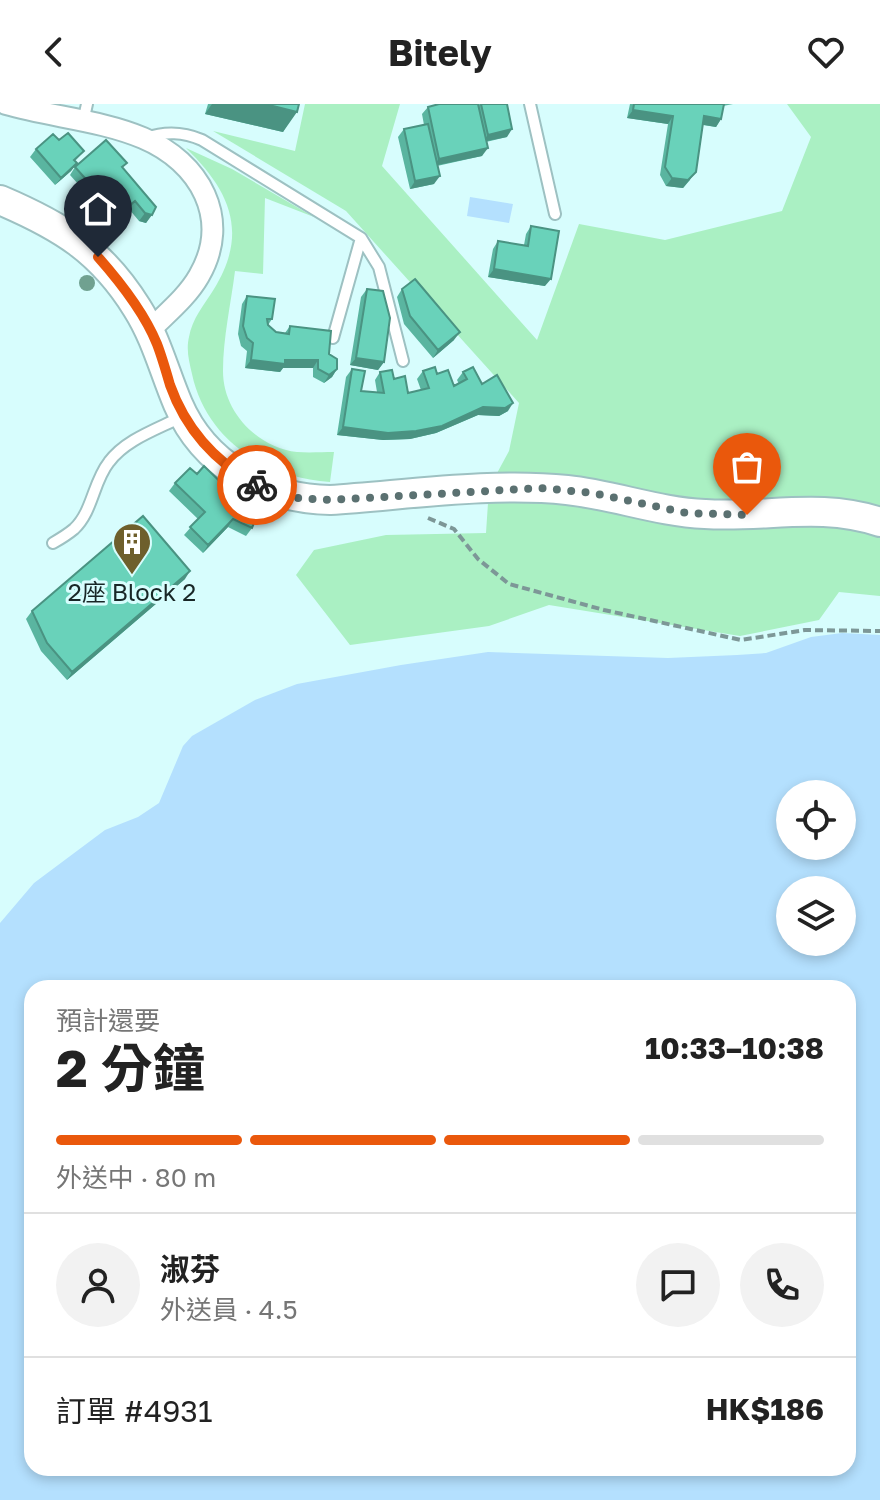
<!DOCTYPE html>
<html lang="zh-TW">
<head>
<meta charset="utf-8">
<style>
	body { margin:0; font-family:"Golos Text","Noto Sans TC",sans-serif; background:#f2f2f2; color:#222; height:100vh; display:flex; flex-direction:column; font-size:30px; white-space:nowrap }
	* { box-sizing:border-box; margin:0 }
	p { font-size:26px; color:#767676 }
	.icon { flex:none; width:44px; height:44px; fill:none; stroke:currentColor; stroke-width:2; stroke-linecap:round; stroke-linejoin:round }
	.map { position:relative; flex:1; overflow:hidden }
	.side { position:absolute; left:24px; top:876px; width:832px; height:496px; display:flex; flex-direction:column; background:#fff; border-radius:24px; box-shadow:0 4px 12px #0003 }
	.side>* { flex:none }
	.controls { position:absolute; left:776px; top:676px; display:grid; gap:16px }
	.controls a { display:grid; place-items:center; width:80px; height:80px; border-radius:50%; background:#fff; box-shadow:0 4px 12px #0003; font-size:40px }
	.pin { position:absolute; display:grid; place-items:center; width:68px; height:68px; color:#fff; margin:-82px -34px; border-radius:50% 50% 50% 0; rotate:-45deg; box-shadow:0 0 8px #0007 }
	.pin .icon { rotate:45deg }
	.courier { position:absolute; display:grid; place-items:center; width:80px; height:80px; margin:-40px; border:6px solid #ea580c; border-radius:50%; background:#fff; color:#222; box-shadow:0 2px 10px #0007 }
	.head em { font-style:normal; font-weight:700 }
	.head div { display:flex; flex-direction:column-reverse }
	.head { display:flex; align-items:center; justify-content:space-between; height:136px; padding:0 32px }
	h1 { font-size:52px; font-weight:700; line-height:60px }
	.bar { display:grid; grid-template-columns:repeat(4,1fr); gap:12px 8px; align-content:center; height:96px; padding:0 32px }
	.bar i { height:10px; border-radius:6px; background:#e0e0e0 }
	.bar .selected { background:#ea580c }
	.bar p { grid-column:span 4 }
	.line { display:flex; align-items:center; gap:20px; padding:0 32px; border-top:2px solid #e0e0e0 }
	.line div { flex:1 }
	.round { display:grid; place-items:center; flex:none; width:84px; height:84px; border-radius:42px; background:#f2f2f2 }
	header { display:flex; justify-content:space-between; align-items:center; height:104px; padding:0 32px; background:#fff; font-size:36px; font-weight:700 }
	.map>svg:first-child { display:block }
	.green { fill:#aaf0c3 }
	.water { fill:#b4e0fe; fill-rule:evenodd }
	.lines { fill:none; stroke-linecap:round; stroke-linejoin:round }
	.service-casing { stroke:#9dc1c2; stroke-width:14 }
	.minor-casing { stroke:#9dc1c2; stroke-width:24 }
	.secondary-casing { stroke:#9dc1c2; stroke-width:32 }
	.path { stroke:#7d9797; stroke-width:4; stroke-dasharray:8 4; stroke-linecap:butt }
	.service { stroke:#fff; stroke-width:10 }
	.minor { stroke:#fff; stroke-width:20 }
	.secondary { stroke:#fff; stroke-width:28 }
	.tree { fill:#70a190 }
	.wall { fill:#5ab5a0 }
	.shaded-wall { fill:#4a9382 }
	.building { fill:#69d2ba; stroke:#4a9382; stroke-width:2 }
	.done { stroke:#5b7171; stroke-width:8; stroke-dasharray:0 14.4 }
	.route { stroke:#ea580c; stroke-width:10 }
	.labels { text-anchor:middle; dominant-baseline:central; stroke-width:6; stroke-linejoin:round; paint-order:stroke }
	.poi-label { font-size:24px; fill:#182626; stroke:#d7fdfd }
</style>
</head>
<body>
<header><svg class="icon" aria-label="back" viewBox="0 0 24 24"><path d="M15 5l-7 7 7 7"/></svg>Bitely<svg class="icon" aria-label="heart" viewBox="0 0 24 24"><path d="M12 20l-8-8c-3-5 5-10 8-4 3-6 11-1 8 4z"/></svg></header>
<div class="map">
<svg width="880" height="1396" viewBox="0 0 880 1396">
	<rect width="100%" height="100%" fill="#d7fdfd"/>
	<!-- green -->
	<path class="green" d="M305,0H400L382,62L537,236L579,120L665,136L782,107L811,33L787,0H880V492L839,488L819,516L740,532L549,501L489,522L350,541L296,471L314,446L386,431L486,429L489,384L509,347L519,299L346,107L213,27L295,47Z
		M186,44L232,65L314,113L265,94L263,170L235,167C231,199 223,234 223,267C223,308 257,343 297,348C309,349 322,348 334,348L330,378C266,374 206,336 192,270C189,257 186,246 189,233C192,215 204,201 214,185C249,128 230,87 186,44Z"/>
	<!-- water -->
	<path class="water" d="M470,93L513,100L509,119L467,112Z
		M842,529L880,531V1396H0V819L34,779L105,726L138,713L159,699L183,642L192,632L255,596L297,580L401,561L488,548L668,554L737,551L766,549L811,533ZM790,690H842V742H790ZM790,786H842V838H790ZM32,884H848V1364H32Z"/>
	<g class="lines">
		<defs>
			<path id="service" d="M530,0L555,110
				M83,18L87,0
				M146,34C166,27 183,28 202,36L361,134L379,163L403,257
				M333,234L361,134
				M53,439C60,435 68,430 74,425C93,407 93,378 109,358C126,335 158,325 183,312"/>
			<path id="minor" d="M6,0C51,13 100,16 143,34C200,58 232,115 199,172C187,193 167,209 150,226"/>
			<path id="secondary" d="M0,96C61,122 101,146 137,204C156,234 164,267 178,300C204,361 265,395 330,396C406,391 492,378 567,386C614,391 658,408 705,410C766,414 820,398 880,418"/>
		</defs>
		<!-- service casing -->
		<use href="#service" class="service-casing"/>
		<!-- minor casing -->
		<use href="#minor" class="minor-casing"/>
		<!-- secondary casing -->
		<use href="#secondary" class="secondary-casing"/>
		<!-- path -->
		<path class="path" d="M428,414L454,425L478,455L509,480L604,506L741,536L805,526L880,527"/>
		<!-- service -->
		<use href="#service" class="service"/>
		<!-- minor -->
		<use href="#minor" class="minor"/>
		<!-- secondary -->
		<use href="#secondary" class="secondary"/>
	</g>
	<!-- trees -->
	<circle class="tree" cx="87" cy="179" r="8"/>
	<!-- wall -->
	<path class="wall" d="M208,0H299L283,28L205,10Z
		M439,0H507V33L486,38L482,52L437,62L434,80L410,85L398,33L404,25L424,21L422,10L428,3Z
		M630,0H733L723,2L721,15L716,23L703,21L690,76L683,84L666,82L660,71L668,20L627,14Z
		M59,36L84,47L75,57L77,59L71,67L55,81L30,53L36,45Z
		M75,63L123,64L156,103L146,119L139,117L129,105L113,119L70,71Z
		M531,122L545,182L488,173L493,145L498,137L524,141L526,130Z
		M367,185L384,258L378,266L350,261L361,193Z
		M402,185L454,236L433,254L404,220L397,193Z
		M247,192L272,215L268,221L276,228L285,229L290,222L329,250L337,265L332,273L324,279L313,273V264H283L280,268L245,264L247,247L241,242L238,230L242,200Z
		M352,265L361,287L377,288L375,276L380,268L394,275L408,289L421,286L417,275L423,267L437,270L454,282L459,280L457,276L463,268L482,280L508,307L499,312L478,311L436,329L410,335L383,336L337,331L346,273Z
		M175,379L252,424L246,432L228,423L203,449L184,431L198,415L169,387Z
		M185,475L67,576L41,547L26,515L32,507Z"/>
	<!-- shaded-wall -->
	<path class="shaded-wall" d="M212,0H265L297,8L283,28L205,10Z
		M633,6L673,12L668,20L627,14Z
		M704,12L721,15L716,23L699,20Z
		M512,25L507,33L482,38L488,31Z
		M488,44L482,52L433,62L439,55Z
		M77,59L71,67L55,81L61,74Z
		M696,68L683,84L666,82L672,74Z
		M440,72L434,80L410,85L415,77Z
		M135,97L129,105L113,119L118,111Z
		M145,109L152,111L146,119L139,117Z
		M494,165L551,175L545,182L488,173Z
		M460,228L454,236L433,254L438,246Z
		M356,254L384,258L378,266L350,261Z
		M251,256H318L313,264H283L280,268L245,264Z
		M337,265L332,273L324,279L329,271Z
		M513,299L508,307L499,312L478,311L436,329L410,335L383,336L337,331L343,323Z
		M233,415L228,423L203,449L208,441Z
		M190,467L185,475L67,576L72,568Z"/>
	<!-- building -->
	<path class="building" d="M265,0H299L297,8Z
		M439,0H478L488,44L439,55L428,3Z
		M481,0H507L512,25L488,31Z
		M634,0H724L721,15L704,12L696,68L688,76L672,74L665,63L673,12L633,6Z
		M428,20L440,72L415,77L404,25Z
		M68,29L84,47L74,56L77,59L61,74L36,45L53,30L59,36Z
		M106,36L127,59L122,63L156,103L152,111L145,109L135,97L118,111L75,63Z
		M531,122L559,127L551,175L494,165L498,137L528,142Z
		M415,175L460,228L438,246L410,212L402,185Z
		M367,185L383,187L390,214L384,258L356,254Z
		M247,192L275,195L272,215H267L268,221L276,228L289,230L290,222L331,227L329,250L337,255V265L329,271L318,265V256H285V260L251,256L253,239L247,234L243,222Z
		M435,263L437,270L448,266L454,282L467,275L463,268L473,263L482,280L497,271L513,299L505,304L483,303L442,322L416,327L388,329L343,323L352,265L365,267L361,287L384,289L380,268L392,266L394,275L405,272L408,289L429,284L423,267Z
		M204,362L242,399L259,407L252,424L233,415L208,441L190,423L205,408L175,379L190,364L197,370Z
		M143,412L190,467L72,568L47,539L32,507Z"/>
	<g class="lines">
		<!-- done -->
		<path class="done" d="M257,381L297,394L330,396L541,384L593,389L687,409L747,411"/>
		<!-- route -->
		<path class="route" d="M98,153C121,179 144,208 157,240C162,253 166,267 170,281C186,326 215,358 257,381"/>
	</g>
	<!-- icons -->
	<defs>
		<symbol id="building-pin" viewBox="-11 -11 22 30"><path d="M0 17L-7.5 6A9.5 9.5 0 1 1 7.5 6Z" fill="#6e5f2c" stroke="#d7fdfd"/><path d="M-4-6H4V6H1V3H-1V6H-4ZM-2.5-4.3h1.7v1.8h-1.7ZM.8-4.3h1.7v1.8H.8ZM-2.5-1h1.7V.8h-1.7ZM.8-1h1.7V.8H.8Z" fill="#fff"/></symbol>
	</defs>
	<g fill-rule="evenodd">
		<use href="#building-pin" x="110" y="416" width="44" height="60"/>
	</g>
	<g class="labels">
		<!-- poi labels -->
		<g class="poi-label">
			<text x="132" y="487">2座 Block 2</text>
		</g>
	</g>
</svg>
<div class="controls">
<a><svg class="icon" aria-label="locate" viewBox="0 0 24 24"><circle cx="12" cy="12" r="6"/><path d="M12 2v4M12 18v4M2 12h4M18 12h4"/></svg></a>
<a><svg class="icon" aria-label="layers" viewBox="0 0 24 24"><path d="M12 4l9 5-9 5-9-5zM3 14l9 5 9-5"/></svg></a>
</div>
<div class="pin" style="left:747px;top:411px;background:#ea580c"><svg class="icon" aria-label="bag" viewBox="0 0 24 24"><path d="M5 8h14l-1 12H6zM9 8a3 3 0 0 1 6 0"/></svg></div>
<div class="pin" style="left:98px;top:153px;background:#1f2937"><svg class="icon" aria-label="home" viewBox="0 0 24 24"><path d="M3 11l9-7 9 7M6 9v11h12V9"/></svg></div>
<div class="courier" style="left:257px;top:381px"><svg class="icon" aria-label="bike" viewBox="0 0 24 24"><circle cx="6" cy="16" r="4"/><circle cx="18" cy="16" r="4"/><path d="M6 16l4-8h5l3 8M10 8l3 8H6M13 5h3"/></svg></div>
<section class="side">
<div class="head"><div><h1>2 分鐘</h1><p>預計還要</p></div><em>10:33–10:38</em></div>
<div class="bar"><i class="selected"></i><i class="selected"></i><i class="selected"></i><i></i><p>外送中 · 80 m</p></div>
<div class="line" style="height:144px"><a class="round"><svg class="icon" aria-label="person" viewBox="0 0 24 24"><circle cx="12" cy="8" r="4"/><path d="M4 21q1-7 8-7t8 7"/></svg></a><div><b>淑芬</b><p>外送員 · 4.5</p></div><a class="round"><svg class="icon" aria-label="chat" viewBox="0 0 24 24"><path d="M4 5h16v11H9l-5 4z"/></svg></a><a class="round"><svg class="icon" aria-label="phone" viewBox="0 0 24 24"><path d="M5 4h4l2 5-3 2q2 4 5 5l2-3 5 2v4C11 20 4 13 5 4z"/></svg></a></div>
<div class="line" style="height:104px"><div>訂單 #4931</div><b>HK$186</b></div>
</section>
</div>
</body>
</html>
